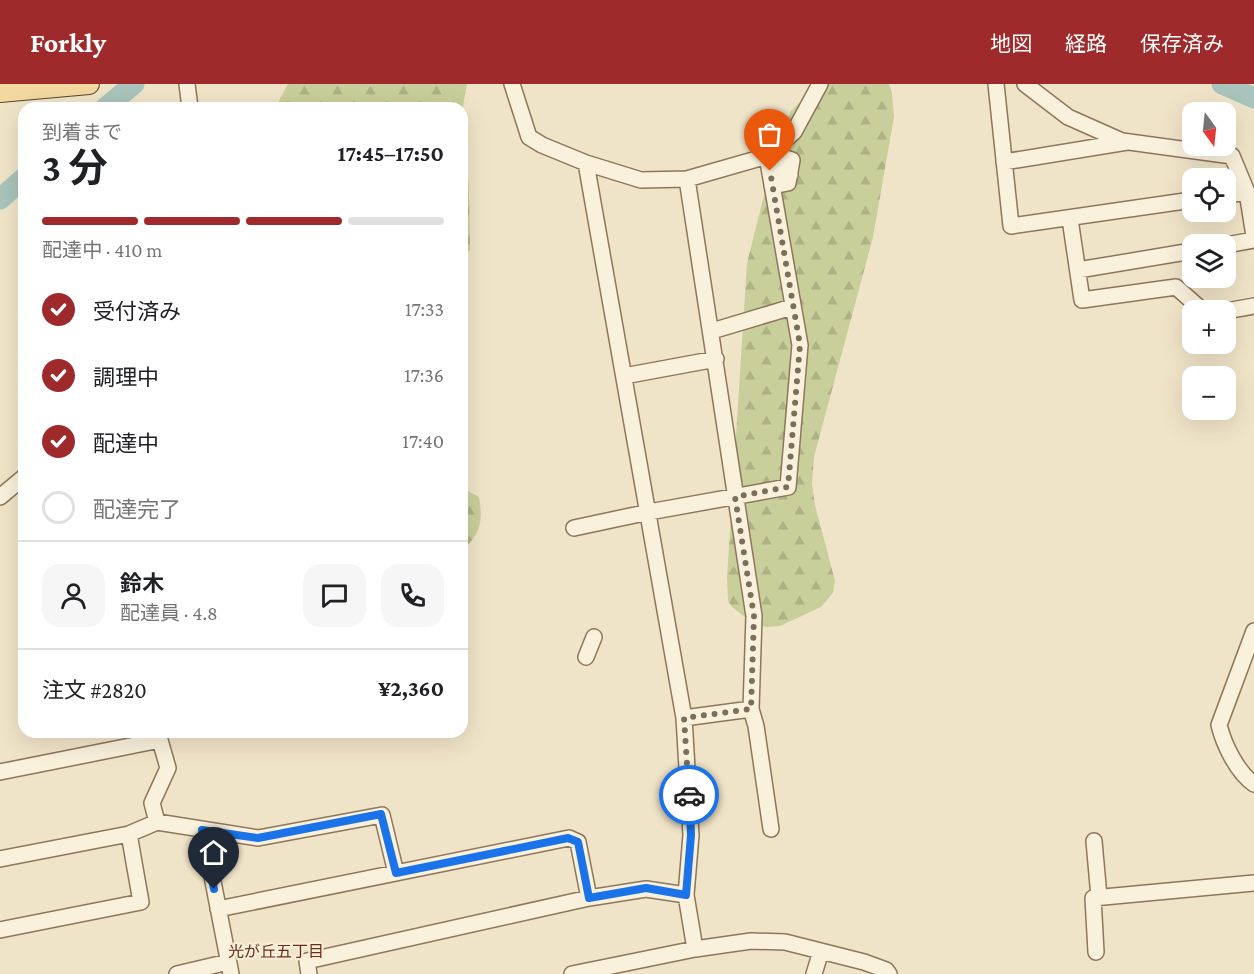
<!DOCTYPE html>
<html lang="ja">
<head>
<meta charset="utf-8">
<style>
	body { margin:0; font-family:"Crimson Pro","Noto Sans JP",serif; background:#f6f6f6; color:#202124; height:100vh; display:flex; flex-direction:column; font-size:22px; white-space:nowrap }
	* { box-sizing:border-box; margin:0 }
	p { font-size:20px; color:#757577 }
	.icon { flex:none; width:33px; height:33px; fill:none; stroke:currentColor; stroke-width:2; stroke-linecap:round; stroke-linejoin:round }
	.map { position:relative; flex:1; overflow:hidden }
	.details { position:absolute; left:18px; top:18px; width:450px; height:636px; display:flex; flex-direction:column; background:#fff; border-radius:18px; box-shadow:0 6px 24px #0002 }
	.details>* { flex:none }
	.needle { width:39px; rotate:165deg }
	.controls { position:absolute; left:1182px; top:18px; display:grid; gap:12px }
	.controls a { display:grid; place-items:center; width:54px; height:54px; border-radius:12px; background:#fff; box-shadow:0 6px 24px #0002; font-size:30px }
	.pin { position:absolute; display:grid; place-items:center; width:51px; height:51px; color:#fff; margin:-62px -26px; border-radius:50% 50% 50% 0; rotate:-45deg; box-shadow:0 0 6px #0007 }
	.pin .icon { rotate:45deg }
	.courier { position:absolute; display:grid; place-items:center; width:60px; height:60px; margin:-30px; border:4px solid #1a73e8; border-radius:50%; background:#fff; color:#222; box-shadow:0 2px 8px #0007 }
	.summary em { font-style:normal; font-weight:700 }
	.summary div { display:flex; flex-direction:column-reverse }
	.summary { display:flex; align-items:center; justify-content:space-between; height:102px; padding:0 24px }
	h1 { font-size:39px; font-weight:700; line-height:45px }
	.bar { display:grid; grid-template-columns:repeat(4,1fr); gap:9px 6px; align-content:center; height:72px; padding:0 24px }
	.bar i { height:8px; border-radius:4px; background:#e0e0e0 }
	.bar .on { background:#9e2a2b }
	.bar p { grid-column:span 4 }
	.line { display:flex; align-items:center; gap:15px; padding:0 24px; border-top:2px solid #e0e0e0 }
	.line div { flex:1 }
	.round { display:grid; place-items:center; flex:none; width:63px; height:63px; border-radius:18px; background:#f6f6f6 }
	ol { padding:0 24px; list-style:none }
	li { display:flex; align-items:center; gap:18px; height:66px }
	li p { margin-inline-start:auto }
	li .icon { padding:6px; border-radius:50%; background:#9e2a2b; color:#fff; stroke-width:4 }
	li:last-child { color:#757577 }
	li i { width:33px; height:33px; border:3px solid #e0e0e0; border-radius:50% }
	header { display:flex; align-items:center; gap:36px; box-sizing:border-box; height:84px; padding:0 30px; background:#9e2a2b; color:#fff }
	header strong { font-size:28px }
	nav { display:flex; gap:33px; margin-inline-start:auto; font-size:21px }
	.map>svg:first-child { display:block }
	.forest { fill:url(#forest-firs) }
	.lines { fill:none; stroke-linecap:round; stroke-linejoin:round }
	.river { stroke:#a9c4bc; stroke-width:21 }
	.minor-casing { stroke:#8d765c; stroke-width:18 }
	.major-casing { stroke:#5b4430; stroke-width:22 }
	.minor { stroke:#faf1dc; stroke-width:15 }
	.major { stroke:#f3d9a0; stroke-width:20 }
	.done { stroke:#7c6e5b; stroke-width:6; stroke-dasharray:0 10.8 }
	.route { stroke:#1a73e8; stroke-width:8 }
	.labels { text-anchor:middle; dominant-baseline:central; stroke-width:4.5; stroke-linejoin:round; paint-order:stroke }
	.neighbourhood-label { font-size:16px; fill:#6b2e1e; stroke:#f7eed8 }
</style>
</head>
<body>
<header>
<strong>Forkly</strong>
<nav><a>地図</a><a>経路</a><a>保存済み</a></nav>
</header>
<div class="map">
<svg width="1254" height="890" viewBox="0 0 1254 890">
	<defs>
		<pattern id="forest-firs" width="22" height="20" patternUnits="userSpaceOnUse" patternTransform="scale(1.5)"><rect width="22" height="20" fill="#c9cf9b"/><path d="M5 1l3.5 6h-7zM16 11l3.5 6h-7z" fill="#aeb285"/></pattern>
	</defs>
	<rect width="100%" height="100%" fill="#f0e4c8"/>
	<!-- forest -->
	<path class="forest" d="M288,0H467L462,28L469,107L470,166L462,172V24H275Z
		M818,0H889L892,9L894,33L873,153L814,373L812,400L815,421L835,497L833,509L821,523L780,542L768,543L755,541L732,523L728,517L727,494L747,179L778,56L791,27Z
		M462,404L479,413C483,438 481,449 462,467Z"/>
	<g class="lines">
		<!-- river -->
		<path class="river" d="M1222,0L1254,14
			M105,24L134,0
			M0,115L24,94"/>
		<defs>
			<path id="minor" d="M187,0L190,24
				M512,0L529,53L542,61L586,79L641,96L687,95L767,72L794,48L820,0
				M996,0L1011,142L1192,116
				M1025,0L1068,33L1122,57L1232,72L1247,108L1254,152
				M1004,78L1127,58
				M586,79L684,634L691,751L686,811L695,865
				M687,95L754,532L751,625
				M772,102L788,99L792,76L783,73L781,89L790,91
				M1226,111L1247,108
				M1070,135L1082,216L1176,203L1202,226
				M1226,161L1254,156
				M1078,186L1192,167
				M1226,227L1254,222
				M712,247L792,223
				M624,292L716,275
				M0,413L24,393
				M574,444L649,428L788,403L800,261L767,72
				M1254,547L1219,641C1224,661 1237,688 1254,700
				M586,573L594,553
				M684,634L751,625L756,642L771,745
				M0,688L160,656L168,684L152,719L157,738
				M203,746L231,890
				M1094,757L1099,813
				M0,775L129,750L157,738L258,754L382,731L396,789
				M218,825L569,754L578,758L589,814
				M0,846L141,818L129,750
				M1096,868L1093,814L1254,799
				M177,890L228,878
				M309,890L307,877L589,814L646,805L686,811
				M572,890L695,865L751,857L785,858L864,878L886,886L889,890
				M814,890L821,867"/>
			<path id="major" d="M0,8L89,0"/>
		</defs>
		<!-- minor casing -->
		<use href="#minor" class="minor-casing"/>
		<!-- major casing -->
		<use href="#major" class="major-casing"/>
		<!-- minor -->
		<use href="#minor" class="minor"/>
		<!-- major -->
		<use href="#major" class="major"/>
	</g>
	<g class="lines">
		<!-- done -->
		<path class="done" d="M689,711L684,634L751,625L754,532L735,413L788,403L800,261L770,87"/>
		<!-- route -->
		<path class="route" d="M214,805L202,746L258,754L381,730L396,789L568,754L578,758L589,814L646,804L686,811L691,751L689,711"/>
	</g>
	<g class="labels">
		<!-- neighbourhood labels -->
		<g class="neighbourhood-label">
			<text x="276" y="867">光が丘五丁目</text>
		</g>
	</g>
</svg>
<div class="controls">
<a><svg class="needle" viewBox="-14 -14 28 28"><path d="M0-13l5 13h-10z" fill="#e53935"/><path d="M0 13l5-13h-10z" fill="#757577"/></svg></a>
<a><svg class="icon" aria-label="locate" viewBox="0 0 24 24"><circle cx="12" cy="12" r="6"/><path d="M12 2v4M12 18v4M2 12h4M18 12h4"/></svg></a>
<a><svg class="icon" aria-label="layers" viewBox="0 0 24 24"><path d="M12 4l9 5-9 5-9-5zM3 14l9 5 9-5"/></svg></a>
<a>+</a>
<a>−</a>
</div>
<div class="pin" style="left:770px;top:87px;background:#ea580c"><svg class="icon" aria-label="bag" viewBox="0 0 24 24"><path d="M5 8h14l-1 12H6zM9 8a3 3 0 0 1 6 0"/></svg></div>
<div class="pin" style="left:214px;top:805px;background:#1f2937"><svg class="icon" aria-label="home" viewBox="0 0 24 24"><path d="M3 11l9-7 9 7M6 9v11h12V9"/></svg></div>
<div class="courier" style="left:689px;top:711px"><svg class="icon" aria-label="car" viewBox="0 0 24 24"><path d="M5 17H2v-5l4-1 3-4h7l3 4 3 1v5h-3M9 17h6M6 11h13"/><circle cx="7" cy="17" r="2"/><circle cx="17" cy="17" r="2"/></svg></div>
<section class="details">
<div class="summary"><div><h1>3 分</h1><p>到着まで</p></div><em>17:45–17:50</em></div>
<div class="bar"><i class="on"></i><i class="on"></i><i class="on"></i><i></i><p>配達中 · 410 m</p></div>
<ol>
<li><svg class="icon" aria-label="check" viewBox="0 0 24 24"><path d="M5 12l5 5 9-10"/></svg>受付済み<p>17:33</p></li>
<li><svg class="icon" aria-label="check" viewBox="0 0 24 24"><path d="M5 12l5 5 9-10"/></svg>調理中<p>17:36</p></li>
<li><svg class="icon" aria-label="check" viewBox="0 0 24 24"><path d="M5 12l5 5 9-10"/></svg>配達中<p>17:40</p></li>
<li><i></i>配達完了</li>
</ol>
<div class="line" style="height:108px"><a class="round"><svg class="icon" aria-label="person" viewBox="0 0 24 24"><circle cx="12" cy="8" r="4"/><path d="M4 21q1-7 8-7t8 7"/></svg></a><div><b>鈴木</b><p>配達員 · 4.8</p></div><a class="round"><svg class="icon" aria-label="chat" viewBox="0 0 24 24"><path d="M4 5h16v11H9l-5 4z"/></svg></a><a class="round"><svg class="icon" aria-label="phone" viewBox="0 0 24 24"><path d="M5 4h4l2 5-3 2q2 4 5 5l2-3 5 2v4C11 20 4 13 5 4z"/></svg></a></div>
<div class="line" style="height:78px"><div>注文 #2820</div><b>¥2,360</b></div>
</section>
</div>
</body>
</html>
